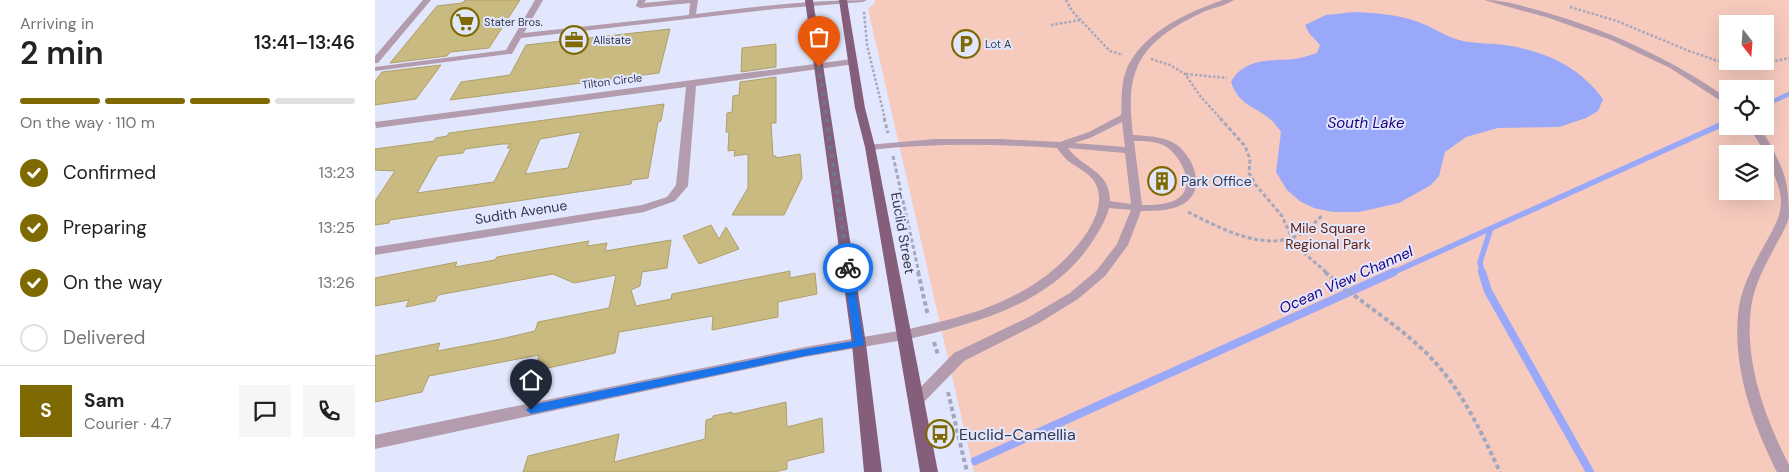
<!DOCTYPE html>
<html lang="en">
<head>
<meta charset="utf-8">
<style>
	body { margin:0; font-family:"DM Sans",sans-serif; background:#f6f6f6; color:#222; height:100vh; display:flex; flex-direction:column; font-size:19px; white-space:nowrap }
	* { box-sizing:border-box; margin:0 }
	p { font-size:16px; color:#767676 }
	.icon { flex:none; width:28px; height:28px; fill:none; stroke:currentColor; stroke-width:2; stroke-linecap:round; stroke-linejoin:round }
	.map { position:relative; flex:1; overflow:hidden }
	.drawer { display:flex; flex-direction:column; background:#fff; width:375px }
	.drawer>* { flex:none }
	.needle { width:32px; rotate:163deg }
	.tools { position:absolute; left:1344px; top:15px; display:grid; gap:10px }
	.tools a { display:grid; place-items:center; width:55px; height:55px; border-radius:0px; background:#fff; box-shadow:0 5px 20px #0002; font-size:25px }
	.pin { position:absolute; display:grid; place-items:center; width:42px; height:42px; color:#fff; margin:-51px -21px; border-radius:50% 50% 50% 0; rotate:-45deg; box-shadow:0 0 5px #0007 }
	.pin .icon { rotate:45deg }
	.courier { position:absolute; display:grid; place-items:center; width:50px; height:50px; margin:-25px; border:4px solid #1a73e8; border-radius:50%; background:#fff; color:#222; box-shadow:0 1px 6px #0007 }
	.summary em { font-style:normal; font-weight:600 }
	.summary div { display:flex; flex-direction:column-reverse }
	.summary { display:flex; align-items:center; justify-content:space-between; height:85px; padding:0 20px }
	h1 { font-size:32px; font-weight:600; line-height:38px }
	.bar { display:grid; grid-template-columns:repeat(4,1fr); gap:8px 5px; align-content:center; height:60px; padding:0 20px }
	.bar i { height:6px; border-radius:4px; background:#e0e0e0 }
	.bar .on { background:#7f6a02 }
	.bar p { grid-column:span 4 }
	.line { display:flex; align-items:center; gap:12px; padding:0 20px; border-top:1px solid #e0e0e0 }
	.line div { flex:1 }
	.round { display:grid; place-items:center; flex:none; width:52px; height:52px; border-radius:0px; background:#f6f6f6 }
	ol { padding:0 20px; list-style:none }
	li { display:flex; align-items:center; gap:15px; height:55px }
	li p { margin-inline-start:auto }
	li .icon { padding:5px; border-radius:50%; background:#7f6a02; color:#fff; stroke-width:4 }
	li:last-child { color:#767676 }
	li i { width:28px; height:28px; border:2px solid #e0e0e0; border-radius:50% }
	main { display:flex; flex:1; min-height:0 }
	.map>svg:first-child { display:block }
	.green { fill:#f7cabe; fill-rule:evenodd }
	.water { fill:#99a8f9 }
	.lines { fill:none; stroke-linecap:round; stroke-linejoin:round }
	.stream-far2 { stroke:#99a8f9; stroke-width:4.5 }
	.stream-far1 { stroke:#99a8f9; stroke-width:5.5 }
	.stream { stroke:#99a8f9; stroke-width:8 }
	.building { fill:#c9ba81; stroke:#afa068; fill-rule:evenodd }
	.path-far2 { stroke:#a3a8be; stroke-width:2.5; stroke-dasharray:2.5 2; stroke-linecap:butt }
	.path-far1 { stroke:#a3a8be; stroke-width:3; stroke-dasharray:4 2.5; stroke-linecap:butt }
	.path { stroke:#a3a8be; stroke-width:4; stroke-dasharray:4.5 3; stroke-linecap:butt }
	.service { fill:#b39cad; fill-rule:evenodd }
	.minor { fill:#b39cad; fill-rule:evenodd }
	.primary { fill:#845e7b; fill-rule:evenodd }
	.route { fill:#1a73e8 }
	.done { stroke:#70758b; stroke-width:5; stroke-dasharray:0 9 }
	.labels { text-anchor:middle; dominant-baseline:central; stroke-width:4; stroke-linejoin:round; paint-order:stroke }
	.far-poi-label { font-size:11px; fill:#33374d; stroke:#e2e7fd; text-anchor:start }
	.far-street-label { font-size:11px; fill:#33374d; stroke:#e2e7fd }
	.poi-label { font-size:14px; fill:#33374d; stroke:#e2e7fd; text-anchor:start }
	.street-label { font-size:14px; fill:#33374d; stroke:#e2e7fd }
	.park-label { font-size:14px; fill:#68210e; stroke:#e2e7fd }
	.water-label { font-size:15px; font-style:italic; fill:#1d007e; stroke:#e2e7fd }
	.near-poi-label { font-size:16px; fill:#33374d; stroke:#e2e7fd; text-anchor:start }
</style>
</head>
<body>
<main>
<section class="drawer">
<div class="summary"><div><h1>2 min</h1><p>Arriving in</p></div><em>13:41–13:46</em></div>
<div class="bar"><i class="on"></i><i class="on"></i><i class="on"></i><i></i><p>On the way · 110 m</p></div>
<ol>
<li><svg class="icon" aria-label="check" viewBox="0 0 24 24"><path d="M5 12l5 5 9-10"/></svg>Confirmed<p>13:23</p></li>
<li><svg class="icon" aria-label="check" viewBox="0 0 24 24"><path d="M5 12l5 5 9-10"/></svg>Preparing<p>13:25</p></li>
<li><svg class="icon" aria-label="check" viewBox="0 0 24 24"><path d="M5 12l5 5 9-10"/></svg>On the way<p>13:26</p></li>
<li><i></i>Delivered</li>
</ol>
<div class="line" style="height:90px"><b class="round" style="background:#7f6a02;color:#fff">S</b><div><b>Sam</b><p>Courier · 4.7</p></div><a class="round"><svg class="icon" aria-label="chat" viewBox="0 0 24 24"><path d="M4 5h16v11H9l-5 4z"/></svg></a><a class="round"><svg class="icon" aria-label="phone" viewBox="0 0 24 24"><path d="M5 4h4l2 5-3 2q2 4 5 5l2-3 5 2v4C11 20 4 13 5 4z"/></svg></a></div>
</section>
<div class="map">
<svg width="1414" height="472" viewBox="0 0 1414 472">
	<rect width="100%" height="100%" fill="#e2e7fd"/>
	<!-- green -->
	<path class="green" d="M499,0H1414V472H599L493,9L500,3ZM1352,24H1390V61H1352ZM1352,89H1390V126H1352ZM1352,154H1390V191H1352Z"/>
	<!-- water -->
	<path class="water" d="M979,12C1004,13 1030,15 1053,26C1065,32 1075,38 1088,41C1102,44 1117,43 1130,45C1170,51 1204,66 1228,99L1223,111L1211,118L1184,127L1123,128L1091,137L1070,152L1064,176L1056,185L1024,203L984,212H958L939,208L926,202L912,190L901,172L906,132C903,128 900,123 896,120C879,105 865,107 856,82C869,58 896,61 919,59C927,58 935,55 942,53L945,45L934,33L930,25L951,15Z"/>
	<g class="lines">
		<!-- stream-far2 -->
		<path class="stream-far2" d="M1390,105L1414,94"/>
		<!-- stream-far1 -->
		<path class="stream-far1" d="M1017,273L1352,122
			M1107,273L1105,262L1115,231"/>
		<!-- stream -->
		<path class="stream" d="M1107,272L1113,291L1215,472
			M600,461L1019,272"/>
	</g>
	<!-- building -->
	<path class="building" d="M90,0H145L114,48L75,52L72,56L15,63L62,6L87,3Z
		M295,29L284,73L75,100L86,82L135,75L151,45Z
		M401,44V67L366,72L367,48Z
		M66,65L41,99L0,105V81L7,72Z
		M401,77V123H396L398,156H401V158L425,154L427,178L409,215H357L373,188V154L359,156L360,150L353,151L354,132H351L352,113L357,112L358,96L364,95L365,82Z
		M289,104L286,121L283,122L273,178L257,180L256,184L15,220L14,223L0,225V201L20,171L0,170V149L59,141L61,138L72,136L74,133ZM206,132L193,168L150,174L165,139ZM127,144H135L132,148H136L119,182L42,193L63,156L88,153L90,149Z
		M775,172L799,173L800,190L775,189Z
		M336,225L344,239L351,227L364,249L324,264L308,236Z
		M296,240L292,268L267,272L265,286L256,290L261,306L296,299L297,294L415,271V278L440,273L442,294L403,302V317L337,330L338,316L244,332L240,353L160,371L164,355L54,376L47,392L0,402V356L65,343L62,351L126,339L160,331L163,322L234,308L241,275L199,283L178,274L63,295L60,301L31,307L34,300L0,306V278L82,262L80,267L120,260L122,257L214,241L212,246L232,243L230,251Z
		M411,402L412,427L447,418L449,452L412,461V469L400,472H148L153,456L244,434L239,462L330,439L331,420L338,418V416L357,412V414L363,413Z"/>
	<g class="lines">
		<!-- path-far2 -->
		<path class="path-far2" d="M691,0L697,11L735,51L748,55
			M1195,7L1242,21L1314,51L1346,62L1378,66L1414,58
			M489,12L492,45L510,119
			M676,25L705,20
			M776,59L795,65L810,74L826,97L846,119
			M811,74L852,78"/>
		<!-- path-far1 -->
		<path class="path-far1" d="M509,118L513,133
			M845,118L870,146L875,159L874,173L880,184L907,216L917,238L927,251L952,273
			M518,156L544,273
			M813,212C847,229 897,257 933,229C938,225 942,220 947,216"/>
		<!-- path -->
		<path class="path" d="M543,272L553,316
			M950,272C981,299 1016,320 1046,348C1083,382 1104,427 1125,472
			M559,342L563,355
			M573,392L592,472"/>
		<!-- service -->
		<path class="service" d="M48,0H56L3,63H0V56Z
			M160,0H168L149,33L314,15L315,3L265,8L261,6L263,0H271L269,3L300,0H323L321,14C378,7 434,0 492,0L488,2L400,9L146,38L137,54H134L0,71V67L131,50Z
			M848,0H859C850,6 836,8 826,13C766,42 749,67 758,135C771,136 787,136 799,143C817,154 832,187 811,202C799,211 781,211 766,211L753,245L730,276L703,299L664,323L589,361L546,405L541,407L536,405L534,401L536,397L579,353L654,317L695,293L722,270L742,244L756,210L734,208C731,220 724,231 717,242C676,305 598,324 529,340L524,338L522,335L524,332C543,326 562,323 580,318C632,304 680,279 711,234C720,220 728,203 722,187C718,174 702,168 692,160C688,156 685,152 682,148C620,144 558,143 495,150L492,149L490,147L492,145L560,139H625L685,142L714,132L746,115C747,105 746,94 748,83C755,38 810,13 848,0ZM747,122L750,147L699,143L715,138ZM759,141C769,141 780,141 790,146C804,154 821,183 805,197C795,205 779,205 767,205ZM693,148L750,153L756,204L735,201C735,170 708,169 693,148Z
			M1109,0C1129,0 1147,6 1166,11C1233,30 1295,58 1352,98V105L1295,68L1236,40L1174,18Z
			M1373,126H1382C1394,139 1400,153 1407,169C1413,184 1414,200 1414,217C1412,225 1407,234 1403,241C1392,262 1379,284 1376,308C1369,361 1390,418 1414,465V472H1402C1378,424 1358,370 1363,315C1365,289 1378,266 1390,244C1397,231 1406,217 1406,202C1406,190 1401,180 1397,169C1390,153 1383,140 1373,126Z"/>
		<!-- minor -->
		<path class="minor" d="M477,59L482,62L480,64L321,86L313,186L300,201L269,212L0,255V247L267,205L292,197L301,185L311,87L1,128L0,122Z
			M529,330L534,331L536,335L534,339L430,357L0,449V435L430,347Z"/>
		<!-- primary -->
		<path class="primary" d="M430,0H438L491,344L507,472H489L477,344Z
			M464,0H472L490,108L500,147L563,472H545L490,147L480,108Z"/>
	</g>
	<!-- route -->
	<path class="route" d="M473,265L477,268L489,344L487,346L430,356L156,414L151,410L156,405L430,349L479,341L468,268Z"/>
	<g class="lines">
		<!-- done -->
		<path class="done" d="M444,67L473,268"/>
	</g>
	<!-- icons -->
	<defs>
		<symbol id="supermarket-ring" viewBox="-11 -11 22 22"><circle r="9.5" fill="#e2e7fd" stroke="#7f6a02" stroke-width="1.5"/><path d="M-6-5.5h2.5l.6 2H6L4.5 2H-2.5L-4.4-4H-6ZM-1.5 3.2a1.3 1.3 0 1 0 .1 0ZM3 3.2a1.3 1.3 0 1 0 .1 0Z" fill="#7f6a02"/></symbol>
		<symbol id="office-ring" viewBox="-11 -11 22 22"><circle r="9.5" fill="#e2e7fd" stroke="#7f6a02" stroke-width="1.5"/><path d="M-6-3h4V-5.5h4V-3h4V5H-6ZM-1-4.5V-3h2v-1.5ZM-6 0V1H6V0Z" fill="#7f6a02"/></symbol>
		<symbol id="parking-ring" viewBox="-11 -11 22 22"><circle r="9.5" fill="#e2e7fd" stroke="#7f6a02" stroke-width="1.5"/><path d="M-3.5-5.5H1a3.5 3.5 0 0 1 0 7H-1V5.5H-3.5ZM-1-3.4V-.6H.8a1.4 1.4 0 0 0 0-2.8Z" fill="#7f6a02"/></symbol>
		<symbol id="building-ring" viewBox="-11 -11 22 22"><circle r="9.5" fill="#e2e7fd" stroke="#7f6a02" stroke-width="1.5"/><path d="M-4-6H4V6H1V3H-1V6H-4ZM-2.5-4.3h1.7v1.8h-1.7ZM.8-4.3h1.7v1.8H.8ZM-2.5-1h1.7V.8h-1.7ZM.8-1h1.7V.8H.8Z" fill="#7f6a02"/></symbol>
		<symbol id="bus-ring" viewBox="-11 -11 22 22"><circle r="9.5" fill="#e2e7fd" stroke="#7f6a02" stroke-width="1.5"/><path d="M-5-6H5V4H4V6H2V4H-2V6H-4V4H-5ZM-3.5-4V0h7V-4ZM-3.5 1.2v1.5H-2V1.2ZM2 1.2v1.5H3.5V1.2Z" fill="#7f6a02"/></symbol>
	</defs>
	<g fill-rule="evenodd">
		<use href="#supermarket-ring" x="74" y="6" width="32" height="32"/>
		<use href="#office-ring" x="183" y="24" width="32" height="32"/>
		<use href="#parking-ring" x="575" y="28" width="32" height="32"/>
		<use href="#building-ring" x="771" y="165" width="32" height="32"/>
		<use href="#bus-ring" x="549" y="418" width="32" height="32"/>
	</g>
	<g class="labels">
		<!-- far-poi labels -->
		<g class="far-poi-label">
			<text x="109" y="22">Stater Bros.</text>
			<text x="218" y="40">Allstate</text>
			<text x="610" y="44">Lot A</text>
		</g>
		<!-- far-street labels -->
		<g class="far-street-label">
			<text transform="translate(237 81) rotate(-7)">Tilton Circle</text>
		</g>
		<!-- poi labels -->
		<g class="poi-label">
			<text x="806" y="181">Park Office</text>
		</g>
		<!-- street labels -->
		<g class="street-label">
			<text transform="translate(146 212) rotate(-9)">Sudith Avenue</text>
			<text transform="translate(528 233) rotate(80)">Euclid Street</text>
		</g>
		<!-- park labels -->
		<g class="park-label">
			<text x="953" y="228">Mile Square<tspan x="953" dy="16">Regional Park</tspan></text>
		</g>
		<!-- water labels -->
		<g class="water-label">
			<text x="991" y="123">South Lake</text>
			<text transform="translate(971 280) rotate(-24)">Ocean View Channel</text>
		</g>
		<!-- near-poi labels -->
		<g class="near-poi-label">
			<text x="584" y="434">Euclid-Camellia</text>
		</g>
	</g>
</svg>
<div class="tools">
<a><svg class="needle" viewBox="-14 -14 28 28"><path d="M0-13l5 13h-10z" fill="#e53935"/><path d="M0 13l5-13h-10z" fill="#767676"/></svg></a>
<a><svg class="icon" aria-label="locate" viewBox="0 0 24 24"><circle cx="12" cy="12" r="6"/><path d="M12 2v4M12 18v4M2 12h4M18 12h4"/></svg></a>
<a><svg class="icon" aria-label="layers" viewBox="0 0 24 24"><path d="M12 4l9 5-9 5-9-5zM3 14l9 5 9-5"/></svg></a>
</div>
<div class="pin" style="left:444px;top:67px;background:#ea580c"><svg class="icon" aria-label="bag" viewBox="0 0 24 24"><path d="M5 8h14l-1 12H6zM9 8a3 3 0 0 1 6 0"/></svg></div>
<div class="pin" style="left:156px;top:410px;background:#1f2937"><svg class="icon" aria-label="home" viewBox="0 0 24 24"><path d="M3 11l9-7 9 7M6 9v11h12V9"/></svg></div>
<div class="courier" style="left:473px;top:268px"><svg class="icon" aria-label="bike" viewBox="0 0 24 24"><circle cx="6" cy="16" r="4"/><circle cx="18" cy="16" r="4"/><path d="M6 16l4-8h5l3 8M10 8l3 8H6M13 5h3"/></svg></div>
</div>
</main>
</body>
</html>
